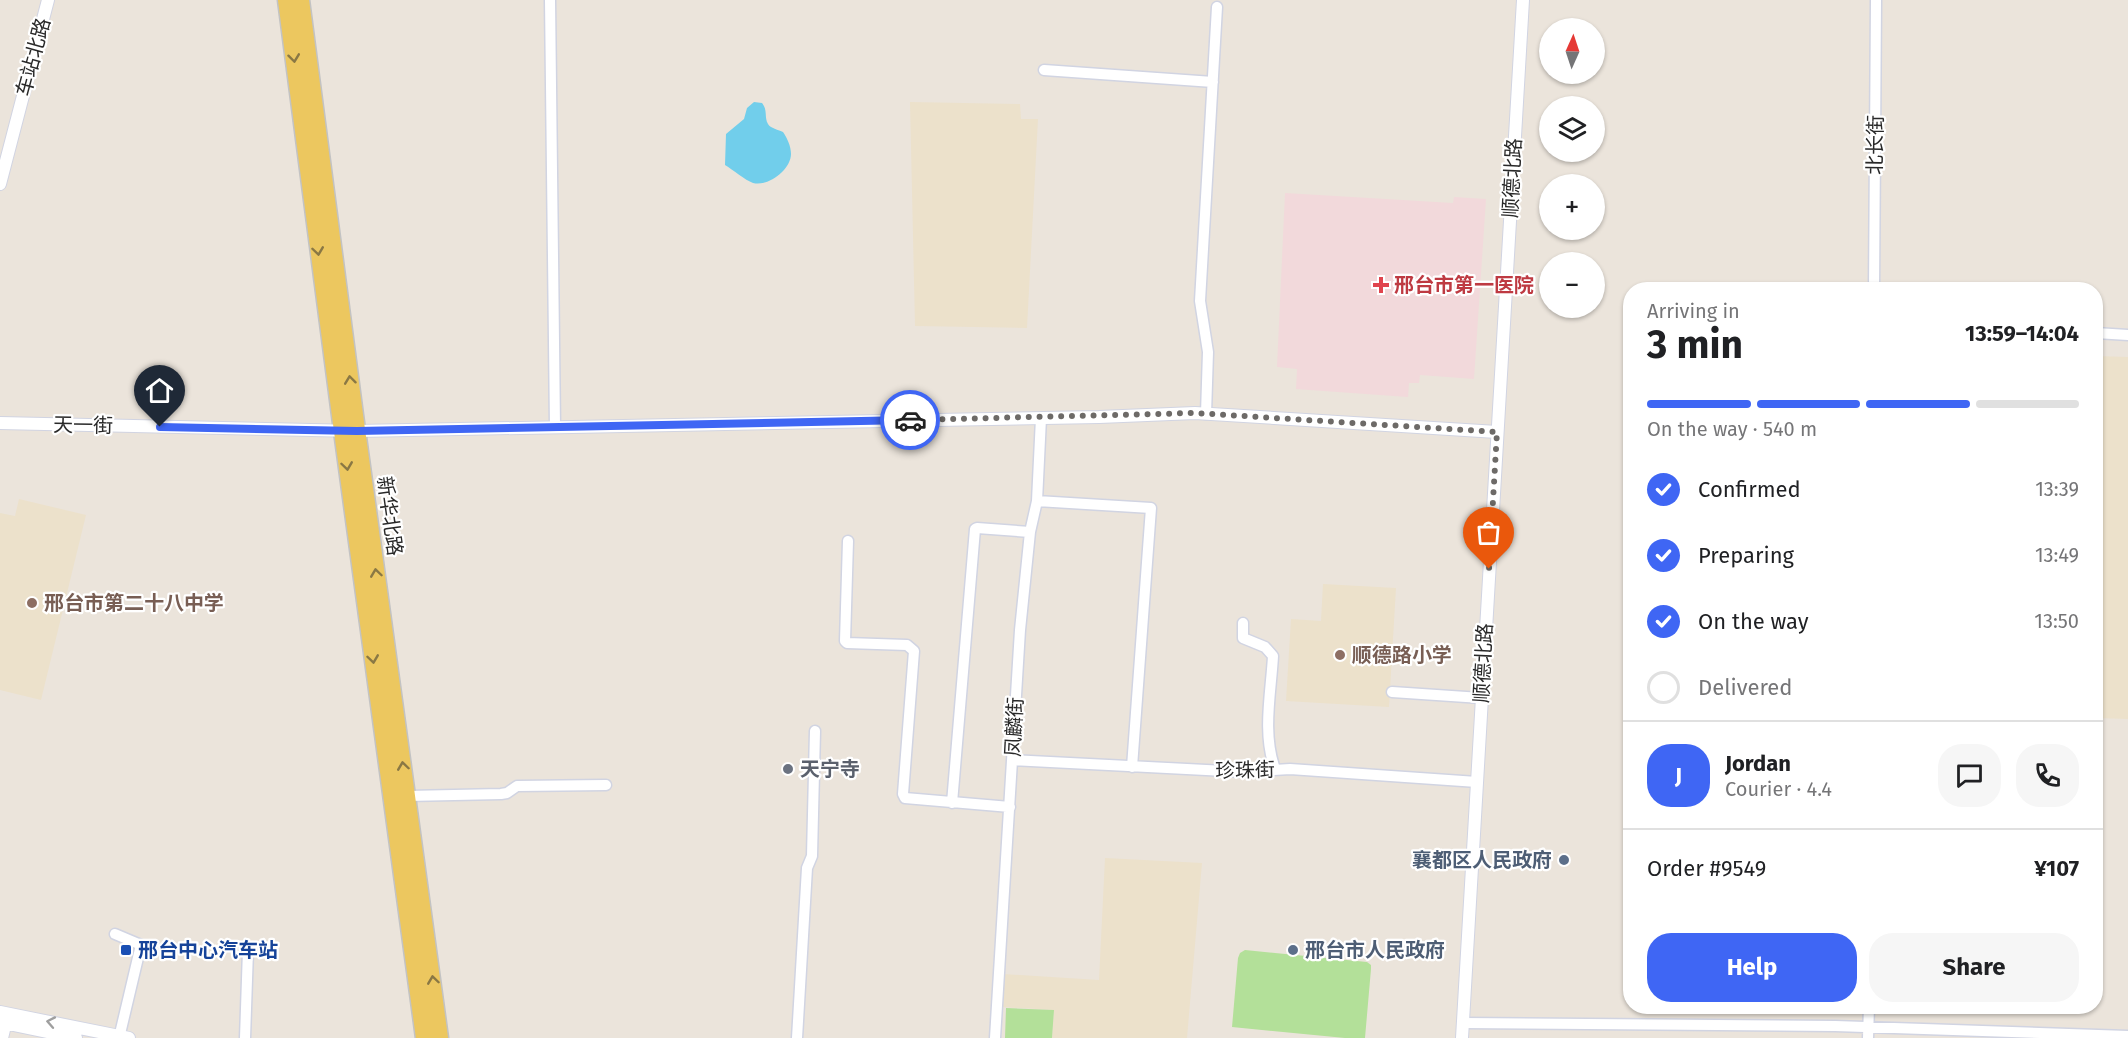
<!DOCTYPE html>
<html lang="en">
<head>
<meta charset="utf-8">
<style>
	body { margin:0; font-family:"Fira Sans","Noto Sans SC",sans-serif; background:#f6f6f6; color:#202124; height:100vh; display:flex; flex-direction:column; font-size:22px; white-space:nowrap }
	* { box-sizing:border-box; margin:0 }
	p { font-size:20px; color:#757577 }
	.icon { flex:none; width:33px; height:33px; fill:none; stroke:currentColor; stroke-width:2; stroke-linecap:round; stroke-linejoin:round }
	.map { position:relative; flex:1; overflow:hidden }
	.panel { position:absolute; left:1623px; top:282px; width:480px; height:732px; display:flex; flex-direction:column; background:#fff; border-radius:24px; box-shadow:0 2px 4px #0004 }
	.panel>* { flex:none }
	.needle { width:39px; rotate:3deg }
	.tools { position:absolute; left:1539px; top:18px; display:grid; gap:12px }
	.tools a { display:grid; place-items:center; width:66px; height:66px; border-radius:50%; background:#fff; box-shadow:0 2px 4px #0004; font-size:30px }
	.pin { position:absolute; display:grid; place-items:center; width:51px; height:51px; color:#fff; margin:-62px -26px; border-radius:50% 50% 50% 0; rotate:-45deg; box-shadow:0 0 6px #0007 }
	.pin .icon { rotate:45deg }
	.courier { position:absolute; display:grid; place-items:center; width:60px; height:60px; margin:-30px; border:4px solid #3f66f4; border-radius:50%; background:#fff; color:#222; box-shadow:0 2px 8px #0007 }
	.summary em { font-style:normal; font-weight:700 }
	.summary div { display:flex; flex-direction:column-reverse }
	.summary { display:flex; align-items:center; justify-content:space-between; height:102px; padding:0 24px }
	h1 { font-size:39px; font-weight:700; line-height:45px }
	.bar { display:grid; grid-template-columns:repeat(4,1fr); gap:9px 6px; align-content:center; height:72px; padding:0 24px }
	.bar i { height:8px; border-radius:4px; background:#e0e0e0 }
	.bar .on { background:#3f66f4 }
	.bar p { grid-column:span 4 }
	.line { display:flex; align-items:center; gap:15px; padding:0 24px; border-top:2px solid #e0e0e0 }
	.line div { flex:1 }
	.round { display:grid; place-items:center; flex:none; width:63px; height:63px; border-radius:24px; background:#f6f6f6 }
	ol { padding:0 24px; list-style:none }
	li { display:flex; align-items:center; gap:18px; height:66px }
	li p { margin-inline-start:auto }
	li .icon { padding:6px; border-radius:50%; background:#3f66f4; color:#fff; stroke-width:4 }
	li:last-child { color:#757577 }
	li i { width:33px; height:33px; border:3px solid #e0e0e0; border-radius:50% }
	.button { display:flex; gap:12px; margin-top:auto; padding:12px 24px }
	.button a { flex:1; height:69px; border-radius:24px; background:#3f66f4; color:#fff; font-size:24px; font-weight:700; line-height:69px; text-align:center }
	.button a+a { background:#f6f6f6; color:#202124 }
	.map>svg:first-child { display:block }
	.education { fill:#ece1cb }
	.medical { fill:#f2d9db }
	.green { fill:#b3e099 }
	.water { fill:#71ceeb }
	.lines { fill:none; stroke-linecap:round; stroke-linejoin:round }
	.minor-casing { stroke:#d1d4e2; stroke-width:13 }
	.tertiary-casing { stroke:#d1d4e2; stroke-width:14 }
	.primary-casing { stroke:#c3c3c3; stroke-width:19 }
	.minor { stroke:#fff; stroke-width:10 }
	.tertiary { stroke:#fff; stroke-width:12 }
	.primary { stroke:#ecc75f; stroke-width:16 }
	.oneway { stroke:#8a7844 }
	.oneway2 { stroke:#9f9f9f }
	.done { stroke:#6d6a67; stroke-width:6; stroke-dasharray:0 10.8 }
	.route { stroke:#3f66f4; stroke-width:8 }
	.health-dot { fill:#e0444e; stroke:#fff; stroke-width:2 }
	.education-dot { fill:#8d6e63; stroke:#fff; stroke-width:2 }
	.worship-dot { fill:#6b7280; stroke:#fff; stroke-width:2 }
	.service-dot { fill:#5c6f8a; stroke:#fff; stroke-width:2 }
	.transit-dot { fill:#1a4fb4; stroke:#fff; stroke-width:2 }
	.labels { text-anchor:middle; dominant-baseline:central; stroke-width:4.5; stroke-linejoin:round; paint-order:stroke }
	.street-label { font-size:20px; fill:#292929; stroke:#fff }
	.health-label { font-size:20px; font-weight:bold; fill:#be3a42; stroke:#fff; text-anchor:start }
	.education-label { font-size:20px; font-weight:bold; fill:#785e54; stroke:#fff; text-anchor:start }
	.worship-label { font-size:20px; font-weight:bold; fill:#5b616d; stroke:#fff; text-anchor:start }
	.service-label { font-size:20px; font-weight:bold; fill:#4e5e75; stroke:#fff; text-anchor:end }
	.transit-label { font-size:20px; font-weight:bold; fill:#164399; stroke:#fff; text-anchor:start }
</style>
</head>
<body>
<div class="map">
<svg width="2128" height="1038" viewBox="0 0 2128 1038">
	<rect width="100%" height="100%" fill="#ebe4db"/>
	<!-- education -->
	<path class="education" d="M910,102L1020,104L1021,119H1038L1027,328L915,326Z
		M2096,356L2128,357V719L2096,718Z
		M19,499L86,515L41,700L0,690V513L15,516Z
		M1323,584L1396,588L1389,707L1286,701L1291,619L1321,621Z
		M1105,858L1202,863L1187,1038H1052L1054,1010L1001,1007L1003,974L1099,980Z"/>
	<!-- medical -->
	<path class="medical" d="M1285,193L1453,203L1454,197L1486,199L1474,379L1420,375L1419,383H1409L1408,397L1296,389L1297,369L1277,367Z"/>
	<!-- green -->
	<path class="green" d="M1245,950L1367,962L1371,965V969L1365,1038H1345L1232,1027L1238,958L1240,953Z
		M1006,1008L1054,1010L1052,1038H1005Z"/>
	<!-- water -->
	<path class="water" d="M754,102L762,103C768,110 764,117 768,124C770,128 779,130 783,132C787,138 791,146 791,154C791,169 769,187 753,183C745,180 733,170 725,165L726,134L744,119L747,108Z"/>
	<g class="lines">
		<defs>
			<path id="minor" d="M550,0L555,427
				M1044,70L1213,82
				M1874,290L1876,0
				M2096,333L2128,335
				M1206,414L1208,352L1200,301L1217,7
				M1037,501L1151,508L1132,767
				M848,541L845,641L847,643L907,645L914,651L903,794L905,798L1010,807
				M1243,623V638L1265,647L1273,656C1271,693 1262,733 1275,769
				M1392,692L1481,698
				M1013,760L1245,772L1290,769L1477,782
				M407,796L501,794L507,793L517,786L606,785
				M952,803L975,529L977,528L1030,532
				M115,934L141,945L119,1038
				M1463,1023L1835,1026L2128,1036
				M245,1038L248,950
				M797,1038L807,868L812,856L815,731
				M995,1038L1020,630L1030,532L1037,501L1041,418
				M1868,1038L1869,1006"/>
			<path id="tertiary" d="M0,184L48,0
				M0,423L357,431L1099,417L1195,413L1497,432
				M0,1012L129,1038
				M0,1022L76,1038
				M2,1038L7,1017
				M1462,1038L1523,0"/>
			<path id="primary" d="M286,0L342,431L424,1038
				M301,0L355,415L440,1038"/>
		</defs>
		<!-- minor casing -->
		<use href="#minor" class="minor-casing"/>
		<!-- tertiary casing -->
		<use href="#tertiary" class="tertiary-casing"/>
		<!-- primary casing -->
		<use href="#primary" class="primary-casing"/>
		<!-- minor -->
		<use href="#minor" class="minor"/>
		<!-- tertiary -->
		<use href="#tertiary" class="tertiary"/>
		<!-- primary -->
		<use href="#primary" class="primary"/>
	</g>
	<!-- one-way arrows -->
	<defs><path id="oneway-chevron" d="M-2-3.5L2.5 0L-2 3.5" fill="none" stroke-width="1.6" stroke-linecap="round" stroke-linejoin="round" transform="scale(1.5)"/></defs>
	<g class="oneway">
		<use href="#oneway-chevron" transform="translate(294 58) rotate(83)"/>
		<use href="#oneway-chevron" transform="translate(318 251) rotate(82)"/>
		<use href="#oneway-chevron" transform="translate(350 380) rotate(-97)"/>
		<use href="#oneway-chevron" transform="translate(347 466) rotate(82)"/>
		<use href="#oneway-chevron" transform="translate(376 573) rotate(-98)"/>
		<use href="#oneway-chevron" transform="translate(373 659) rotate(82)"/>
		<use href="#oneway-chevron" transform="translate(403 766) rotate(-98)"/>
		<use href="#oneway-chevron" transform="translate(433 980) rotate(-98)"/>
	</g>
	<use class="oneway2" href="#oneway-chevron" transform="translate(51 1022) rotate(-169)"/>
	<g class="lines">
		<!-- done -->
		<path class="done" d="M910,420L1195,413L1497,432L1489,569"/>
		<!-- route -->
		<path class="route" d="M160,427L357,431L910,420"/>
	</g>
	<!-- markers -->
	<path class="health-dot" d="M1378 276h6v6h6v6h-6v6h-6v-6h-6v-6h6z"/>
	<g class="education-dot">
		<circle cx="32" cy="603" r="6"/>
		<circle cx="1340" cy="655" r="6"/>
	</g>
	<circle class="worship-dot" cx="788" cy="769" r="6"/>
	<g class="service-dot">
		<circle cx="1564" cy="860" r="6"/>
		<circle cx="1293" cy="950" r="6"/>
	</g>
	<rect class="transit-dot" x="120" y="944" width="12" height="12" rx="3"/>
	<g class="labels">
		<!-- street labels -->
		<g class="street-label">
			<text transform="translate(33 57) rotate(-75)">车站北路</text>
			<text transform="translate(1875 145) rotate(-89)">北长街</text>
			<text transform="translate(1512 178) rotate(-87)">顺德北路</text>
			<text transform="translate(83 425) rotate(1)">天一街</text>
			<text transform="translate(390 516) rotate(82)">新华北路</text>
			<text transform="translate(1483 663) rotate(-87)">顺德北路</text>
			<text transform="translate(1014 727) rotate(-87)">凤麟街</text>
			<text transform="translate(1245 770) rotate(-1)">珍珠街</text>
		</g>
		<!-- health labels -->
		<g class="health-label">
			<text x="1394" y="285">邢台市第一医院</text>
		</g>
		<!-- education labels -->
		<g class="education-label">
			<text x="44" y="603">邢台市第二十八中学</text>
			<text x="1352" y="655">顺德路小学</text>
		</g>
		<!-- worship labels -->
		<g class="worship-label">
			<text x="800" y="769">天宁寺</text>
		</g>
		<!-- service labels -->
		<g class="service-label">
			<text x="1552" y="860">襄都区人民政府</text>
			<text x="1305" y="950" text-anchor="start">邢台市人民政府</text>
		</g>
		<!-- transit labels -->
		<g class="transit-label">
			<text x="138" y="950">邢台中心汽车站</text>
		</g>
	</g>
</svg>
<div class="tools">
<a><svg class="needle" viewBox="-14 -14 28 28"><path d="M0-13l5 13h-10z" fill="#e53935"/><path d="M0 13l5-13h-10z" fill="#757577"/></svg></a>
<a><svg class="icon" aria-label="layers" viewBox="0 0 24 24"><path d="M12 4l9 5-9 5-9-5zM3 14l9 5 9-5"/></svg></a>
<a>+</a>
<a>−</a>
</div>
<div class="pin" style="left:1489px;top:569px;background:#ea580c"><svg class="icon" aria-label="bag" viewBox="0 0 24 24"><path d="M5 8h14l-1 12H6zM9 8a3 3 0 0 1 6 0"/></svg></div>
<div class="pin" style="left:160px;top:427px;background:#1f2937"><svg class="icon" aria-label="home" viewBox="0 0 24 24"><path d="M3 11l9-7 9 7M6 9v11h12V9"/></svg></div>
<div class="courier" style="left:910px;top:420px"><svg class="icon" aria-label="car" viewBox="0 0 24 24"><path d="M5 17H2v-5l4-1 3-4h7l3 4 3 1v5h-3M9 17h6M6 11h13"/><circle cx="7" cy="17" r="2"/><circle cx="17" cy="17" r="2"/></svg></div>
<section class="panel">
<div class="summary"><div><h1>3 min</h1><p>Arriving in</p></div><em>13:59–14:04</em></div>
<div class="bar"><i class="on"></i><i class="on"></i><i class="on"></i><i></i><p>On the way · 540 m</p></div>
<ol>
<li><svg class="icon" aria-label="check" viewBox="0 0 24 24"><path d="M5 12l5 5 9-10"/></svg>Confirmed<p>13:39</p></li>
<li><svg class="icon" aria-label="check" viewBox="0 0 24 24"><path d="M5 12l5 5 9-10"/></svg>Preparing<p>13:49</p></li>
<li><svg class="icon" aria-label="check" viewBox="0 0 24 24"><path d="M5 12l5 5 9-10"/></svg>On the way<p>13:50</p></li>
<li><i></i>Delivered</li>
</ol>
<div class="line" style="height:108px"><b class="round" style="background:#3f66f4;color:#fff">J</b><div><b>Jordan</b><p>Courier · 4.4</p></div><a class="round"><svg class="icon" aria-label="chat" viewBox="0 0 24 24"><path d="M4 5h16v11H9l-5 4z"/></svg></a><a class="round"><svg class="icon" aria-label="phone" viewBox="0 0 24 24"><path d="M5 4h4l2 5-3 2q2 4 5 5l2-3 5 2v4C11 20 4 13 5 4z"/></svg></a></div>
<div class="line" style="height:78px"><div>Order #9549</div><b>¥107</b></div>
<div class="button"><a>Help</a><a>Share</a></div>
</section>
</div>
</body>
</html>
